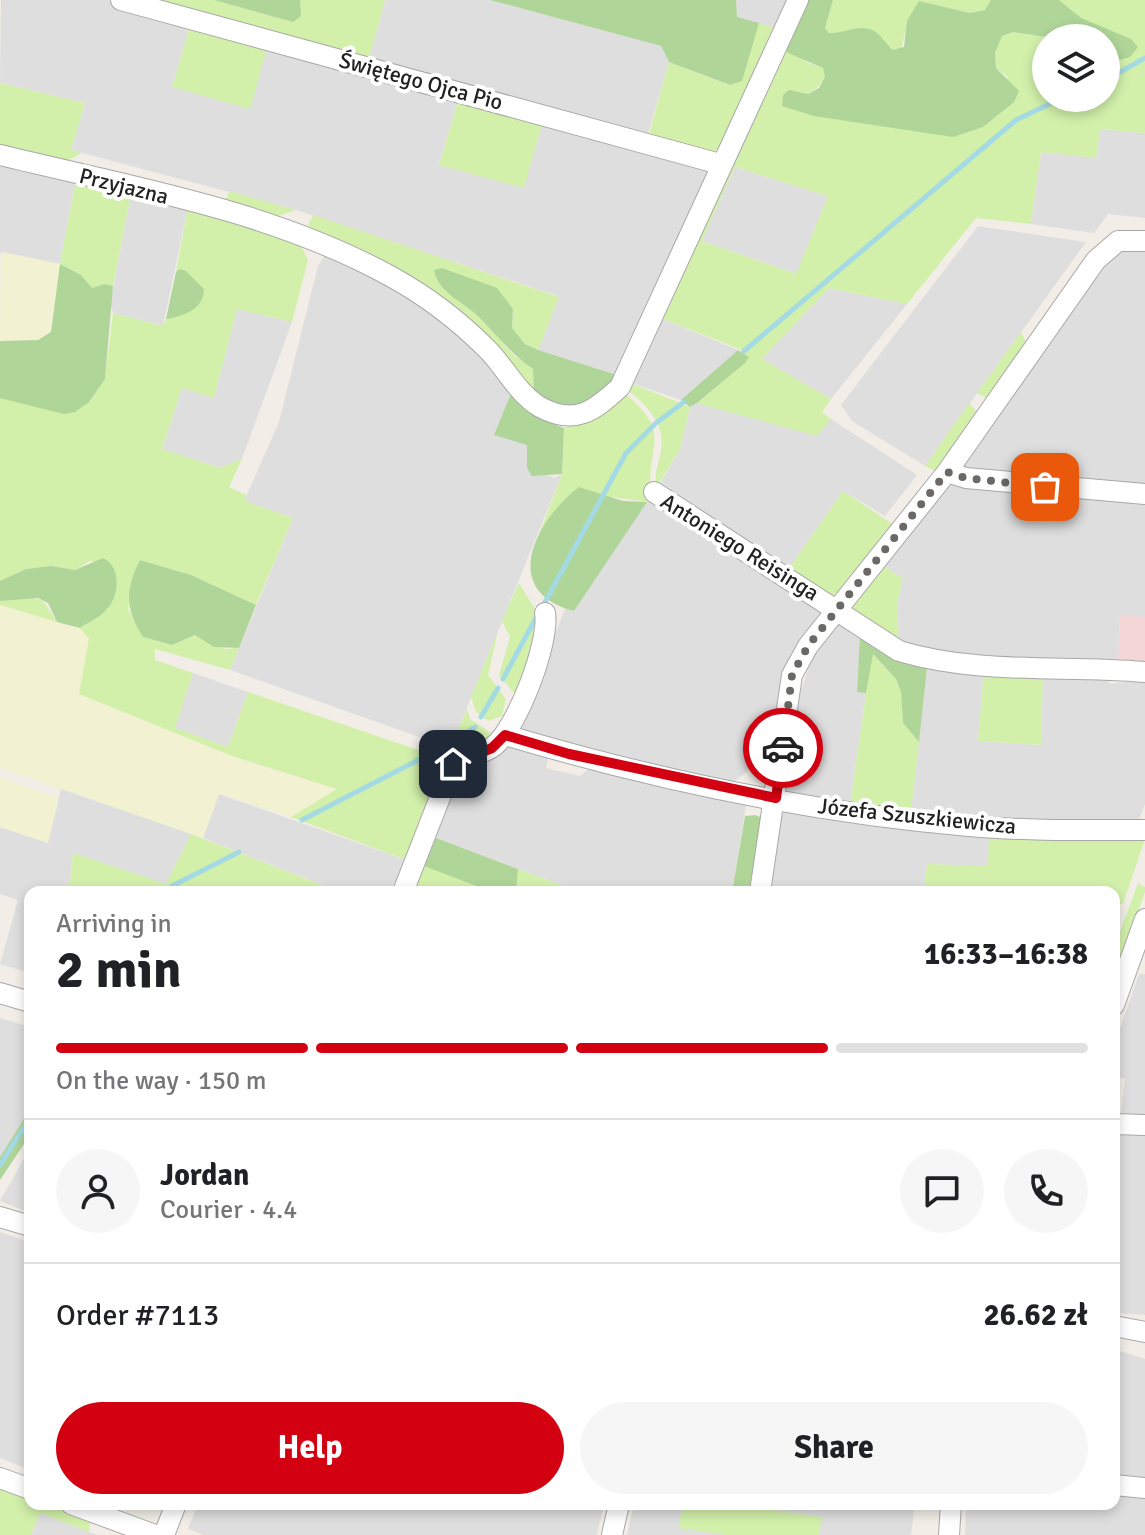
<!DOCTYPE html>
<html lang="en">
<head>
<meta charset="utf-8">
<style>
	body { margin:0; font-family:Signika,sans-serif; background:#f6f6f6; color:#202124; height:100vh; display:flex; flex-direction:column; font-size:30px; white-space:nowrap }
	* { box-sizing:border-box; margin:0 }
	p { font-size:26px; color:#757577 }
	.icon { flex:none; width:44px; height:44px; fill:none; stroke:currentColor; stroke-width:2; stroke-linecap:round; stroke-linejoin:round }
	.map { position:relative; flex:1; overflow:hidden }
	.panel { position:absolute; left:24px; top:886px; width:1096px; height:624px; display:flex; flex-direction:column; background:#fff; border-radius:16px; box-shadow:0 4px 12px #0003 }
	.panel>* { flex:none }
	.tools { position:absolute; left:1032px; top:24px; display:grid; gap:16px }
	.tools a { display:grid; place-items:center; width:88px; height:88px; border-radius:50%; background:#fff; box-shadow:0 4px 12px #0003; font-size:40px }
	.pin { position:absolute; display:grid; place-items:center; width:68px; height:68px; color:#fff; margin:-34px; border-radius:16px; box-shadow:0 4px 12px #0006 }
	.courier { position:absolute; display:grid; place-items:center; width:80px; height:80px; margin:-40px; border:6px solid #d30011; border-radius:50%; background:#fff; color:#222; box-shadow:0 2px 10px #0007 }
	.summary em { font-style:normal; font-weight:700 }
	.summary div { display:flex; flex-direction:column-reverse }
	.summary { display:flex; align-items:center; justify-content:space-between; height:136px; padding:0 32px }
	h1 { font-size:52px; font-weight:700; line-height:60px }
	.bar { display:grid; grid-template-columns:repeat(4,1fr); gap:12px 8px; align-content:center; height:96px; padding:0 32px }
	.bar i { height:10px; border-radius:6px; background:#e0e0e0 }
	.bar .current { background:#d30011 }
	.bar p { grid-column:span 4 }
	.line { display:flex; align-items:center; gap:20px; padding:0 32px; border-top:2px solid #e0e0e0 }
	.line div { flex:1 }
	.round { display:grid; place-items:center; flex:none; width:84px; height:84px; border-radius:42px; background:#f6f6f6 }
	.cta { display:flex; gap:16px; margin-top:auto; padding:16px 32px }
	.cta a { flex:1; height:92px; border-radius:48px; background:#d30011; color:#fff; font-size:32px; font-weight:700; line-height:92px; text-align:center }
	.cta a+a { background:#f6f6f6; color:#202124 }
	.map>svg:first-child { display:block }
	.residential { fill:#dfdede }
	.commercial { fill:#f4d6d7 }
	.farmland { fill:#f2f2d2 }
	.grass { fill:#d2f0aa; fill-rule:evenodd }
	.forest { fill:#afd599 }
	.lines { fill:none; stroke-linecap:round; stroke-linejoin:round }
	.stream { stroke:#a4dae3; stroke-width:5 }
	.minor-casing { stroke:#a8a8a8; stroke-width:22 }
	.minor { stroke:#fff; stroke-width:20 }
	.done { stroke:#6a6966; stroke-width:8; stroke-dasharray:0 14.4 }
	.route { stroke:#d30011; stroke-width:10 }
	.labels { text-anchor:middle; dominant-baseline:central; stroke-width:8; stroke-linejoin:round; paint-order:stroke }
	.street-label { font-size:22px; fill:#212121; stroke:#fff }
</style>
</head>
<body>
<div class="map">
<svg width="1145" height="1535" viewBox="0 0 1145 1535">
	<rect width="100%" height="100%" fill="#f2eee7"/>
	<!-- residential -->
	<path class="residential" d="M1,0H115L190,26L172,87L267,48L459,98L439,164L542,124L708,170L617,375L538,350L558,296L296,210L71,150L85,103L0,83Z
		M385,0H490L661,46L669,62L648,134L369,59Z
		M736,0H789L775,28L737,17Z
		M1099,129L1145,133V218L1108,214L1094,233L1031,224L1041,152L1096,158Z
		M0,161L76,180L60,264L1,252L0,256Z
		M735,167L828,196L797,274L701,241Z
		M131,194L188,207L163,326L113,313L110,304Z
		M978,226L1086,242L925,466L852,421L841,405Z
		M1145,247V491L958,470L1106,260L1118,250Z
		M330,255L387,284L436,315L481,356L512,391L528,450L527,468L555,478L562,474L456,735L439,744L230,670L293,518L244,501L279,422L318,266L324,257Z
		M829,288L907,304L831,399L762,360L792,323Z
		M237,309L292,322L242,459L221,468L162,450L182,388L214,397Z
		M656,316L738,350L681,400L628,382Z
		M697,403L817,435L831,419L917,475L885,516L843,491L788,570L658,487L680,449L690,407Z
		M950,479L1145,499V617L1120,616L1118,666L965,658L899,644L897,603L903,579L884,566Z
		M651,495L820,609L822,617L777,729L766,724L758,762L734,782L580,751L516,734L565,609L574,611Z
		M837,623L860,634L857,691L866,693L850,804L789,794L784,786L796,706L812,657Z
		M927,668L984,674L978,741L1040,745L1043,671L1108,672L1109,684L1145,680V804L1137,825L970,820L911,812Z
		M193,673L248,692L228,747L174,728Z
		M503,744L550,753L546,768L580,776L589,769L747,799L732,892H566L567,887L428,835L456,768Z
		M61,788L191,834L166,885L73,854L69,892H30V973L0,964L18,900L0,894V827L48,843Z
		M219,794L409,861L398,892H340L203,838Z
		M784,811L989,833L988,867L927,864L924,892H766L780,816Z
		M1139,974H1145V1121H1120L1125,1079L1114,1077V1046Z
		M0,1018L30,1027V1109L0,1157Z
		M1114,1131L1145,1132V1315L1114,1313Z
		M30,1148V1213L0,1201Z
		M0,1232L30,1242V1470L0,1458Z
		M1114,1349L1145,1359V1482L1114,1479Z
		M1114,1489L1145,1492V1535H965L966,1504H1114Z
		M198,1504H604L597,1535H203L188,1529Z
		M634,1504H915L911,1535H627Z
		M40,1513L98,1535H31Z"/>
	<!-- commercial -->
	<path class="commercial" d="M1120,615L1145,617V667L1118,666Z"/>
	<!-- farmland -->
	<path class="farmland" d="M1,252L60,264L51,332L38,340L0,341Z
		M0,605L84,629L89,639V657L80,694L232,756L338,789L291,817L219,794L203,838L0,768Z
		M0,777L59,798L48,843L0,827Z"/>
	<!-- grass -->
	<path class="grass" d="M150,0H214L293,22L300,0H385L369,59Z
		M833,0H991L985,10L970,13L919,1L904,36L901,50H893L874,31L829,33L825,28Z
		M1059,0H1145V133L1100,129L1096,158L1041,152L1031,224L976,218L907,304L829,288L762,359L831,399L822,412L831,419L817,436L697,403L745,363L744,351L656,316L784,45L806,62L823,68L825,77C816,95 800,96 781,101L1009,78L996,68L995,53L1002,36L1013,32L1053,38H1046V98H1106V64L1118,61L1103,28L1081,19ZM735,167L828,196L796,274L702,241Z
		M759,23L775,28L720,146L713,154L649,134L669,62L729,85L741,81Z
		M190,26L267,48L250,109L172,87Z
		M0,83L85,103L71,150L82,153L60,165L0,149Z
		M459,98L542,124L524,188L439,165Z
		M76,180L131,194L113,286L104,284L92,288L81,275L60,264Z
		M229,191L296,210L269,219L225,205Z
		M188,207L300,244L308,260L292,322L237,309L214,398L182,388L162,449L220,468L242,459L229,487L246,495L245,501L293,518L256,605L191,575L140,560L128,609L143,637L172,645L195,635L225,649L239,648L230,670L155,649V660L193,673L175,728L228,747L248,692L421,751L437,773L438,784L409,861L291,817L337,789L232,756L79,694L89,639L80,628L108,609L92,560L75,570L51,566L26,569L0,581V398L89,402L105,379L113,313L163,326L166,319L183,313L204,289L186,271L176,272Z
		M313,215L559,297L538,350L525,344L512,328L513,309L445,290L482,319L515,356L533,369L534,393L503,361L311,232L308,225Z
		M1021,332L1027,344L988,399L977,393Z
		M628,382L690,407L680,449L657,487C654,475 657,469 660,456C668,425 647,405 625,388Z
		M622,391C676,435 645,443 651,495L647,502L612,497L537,540L562,474L564,428L592,418Z
		M969,403L977,412L936,471L925,466Z
		M843,491L894,525L841,593L832,595L788,570Z
		M884,566L903,579L897,603L899,644L851,613V606Z
		M519,583L543,622L515,694L499,675L510,637L502,621Z
		M16,598C49,598 40,598 57,622L0,605V601Z
		M498,631L488,675L506,699L502,716L488,721L476,712L471,697Z
		M872,653L896,679L901,692L903,723L919,742L911,812L850,804Z
		M984,670L1043,671L1041,745L978,741Z
		M467,709L470,719L497,737L456,757L447,755L439,744L456,735Z
		M989,833L1145,839L1123,904H1114V892H924L927,864L988,866Z
		M191,834L340,892H69L73,853L166,884Z
		M428,835L436,838L425,866L492,892H407Z
		M518,869L567,887L566,892H516Z
		M1138,883L1145,887V892L1119,965H1114V948Z
		M0,1486L30,1498V1504H47L90,1520L89,1532L40,1513L31,1535H0Z
		M682,1504H730L822,1517L819,1535H726L679,1528Z"/>
	<!-- forest -->
	<path class="forest" d="M214,0H300L301,16L293,22Z
		M490,0H736L737,17L759,23L742,81L730,85L669,62L661,46Z
		M805,0H833L825,28L829,33C843,34 860,23 874,31C881,35 887,45 893,50L904,47L907,21L919,1L970,13L985,10L991,0H1059L1081,18L1131,39L1138,47L1130,57L1106,64V38H1053L1013,32L1002,36L995,53L996,68L1019,91L1014,102L983,127L953,137L814,116L782,106L783,95L789,90L808,94L819,88L825,77L823,68L788,53L784,45Z
		M60,264L81,275L92,288L104,284L113,286L105,379L89,402L75,412L64,414L0,398V341L38,340L51,332Z
		M442,268L497,288L513,309L512,328L525,344L538,350L617,375L608,390L574,410L549,404L534,393L533,369C512,354 499,338 482,320C467,303 438,294 434,270Z
		M180,269L186,271L204,289C204,309 184,316 166,319L176,272Z
		M738,350L749,357L745,363L697,403L690,407L681,400Z
		M512,391L543,420L564,428L562,474L532,476L527,468V445L494,435Z
		M579,487L623,501L647,502L574,611C498,591 536,520 579,487Z
		M103,558C121,566 120,595 107,609C101,617 88,622 80,628L57,622L48,603L38,598L0,601V581L26,569L51,566L75,570Z
		M140,560L191,575L256,605L239,648L214,647L195,635L172,645L143,637C125,609 125,590 140,560Z
		M860,634L927,668L919,742L903,723L901,692L896,679L873,654L866,693L857,692Z
		M755,815L766,819L753,892H732L745,816Z
		M436,838L518,869L516,892H492L424,866Z
		M30,1109V1135L0,1180V1157Z"/>
	<g class="lines">
		<!-- stream -->
		<path class="stream" d="M1106,80L1145,58
			M744,351L1016,120L1062,98
			M656,423L684,402
			M544,604L626,453L654,425
			M503,679L538,614
			M481,717L498,688
			M443,748L475,727
			M302,820L426,756
			M172,886L239,852
			M0,1165L30,1118"/>
		<defs>
			<path id="minor" d="M121,0L720,164
				M0,155C131,187 270,210 390,276C425,295 458,320 487,349C505,367 517,393 540,407C575,426 594,411 620,387L798,0
				M947,472L966,478L1145,494
				M654,492L899,651C979,675 1063,665 1145,672
				M505,735C653,779 815,813 969,826C1027,831 1087,830 1145,830
				M403,892L453,764C466,758 483,754 494,746C517,728 550,642 545,613
				M760,892L792,675L808,646L947,472L1096,260L1118,241H1145
				M0,993L30,1002
				M1114,1005L1145,919
				M1114,1124L1145,1125
				M0,1217L30,1226
				M1114,1326L1145,1332
				M0,1478L30,1489
				M1114,1485L1145,1488
				M71,1504L155,1535
				M164,1535L176,1504
				M612,1535L619,1504
				M949,1535L951,1504"/>
		</defs>
		<!-- minor casing -->
		<use href="#minor" class="minor-casing"/>
		<!-- minor -->
		<use href="#minor" class="minor"/>
	</g>
	<g class="lines">
		<!-- done -->
		<path class="done" d="M783,748L792,675L808,646L947,472L966,478L1045,487"/>
		<!-- route -->
		<path class="route" d="M453,764L492,748L505,735L569,754L776,798L783,748"/>
	</g>
	<g class="labels">
		<!-- street labels -->
		<g class="street-label">
			<text transform="translate(421 81) rotate(15)">Świętego Ojca Pio</text>
			<text transform="translate(124 186) rotate(14)">Przyjazna</text>
			<text transform="translate(740 547) rotate(32)">Antoniego Reisinga</text>
			<text transform="translate(917 816) rotate(6)">Józefa Szuszkiewicza</text>
		</g>
	</g>
</svg>
<div class="tools">
<a><svg class="icon" aria-label="layers" viewBox="0 0 24 24"><path d="M12 4l9 5-9 5-9-5zM3 14l9 5 9-5"/></svg></a>
</div>
<div class="pin" style="left:1045px;top:487px;background:#ea580c"><svg class="icon" aria-label="bag" viewBox="0 0 24 24"><path d="M5 8h14l-1 12H6zM9 8a3 3 0 0 1 6 0"/></svg></div>
<div class="pin" style="left:453px;top:764px;background:#1f2937"><svg class="icon" aria-label="home" viewBox="0 0 24 24"><path d="M3 11l9-7 9 7M6 9v11h12V9"/></svg></div>
<div class="courier" style="left:783px;top:748px"><svg class="icon" aria-label="car" viewBox="0 0 24 24"><path d="M5 17H2v-5l4-1 3-4h7l3 4 3 1v5h-3M9 17h6M6 11h13"/><circle cx="7" cy="17" r="2"/><circle cx="17" cy="17" r="2"/></svg></div>
<section class="panel">
<div class="summary"><div><h1>2 min</h1><p>Arriving in</p></div><em>16:33–16:38</em></div>
<div class="bar"><i class="current"></i><i class="current"></i><i class="current"></i><i></i><p>On the way · 150 m</p></div>
<div class="line" style="height:144px"><a class="round"><svg class="icon" aria-label="person" viewBox="0 0 24 24"><circle cx="12" cy="8" r="4"/><path d="M4 21q1-7 8-7t8 7"/></svg></a><div><b>Jordan</b><p>Courier · 4.4</p></div><a class="round"><svg class="icon" aria-label="chat" viewBox="0 0 24 24"><path d="M4 5h16v11H9l-5 4z"/></svg></a><a class="round"><svg class="icon" aria-label="phone" viewBox="0 0 24 24"><path d="M5 4h4l2 5-3 2q2 4 5 5l2-3 5 2v4C11 20 4 13 5 4z"/></svg></a></div>
<div class="line" style="height:104px"><div>Order #7113</div><b>26.62 zł</b></div>
<div class="cta"><a>Help</a><a>Share</a></div>
</section>
</div>
</body>
</html>
